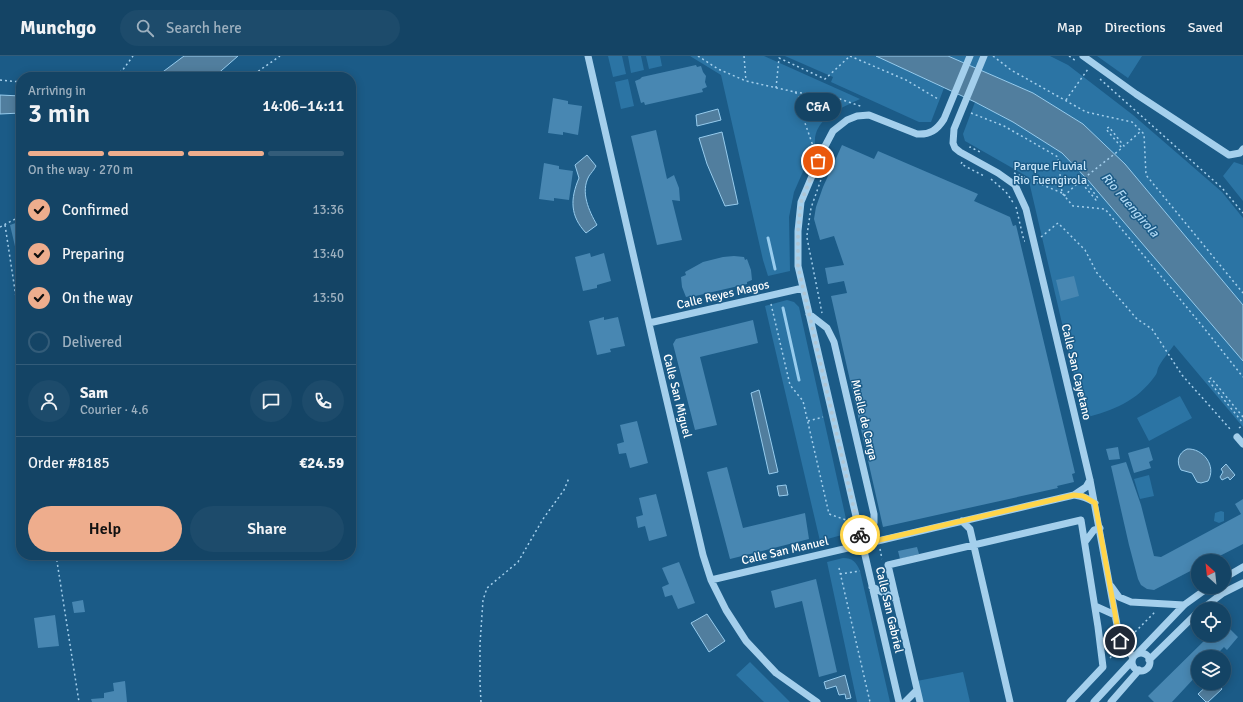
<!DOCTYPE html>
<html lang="en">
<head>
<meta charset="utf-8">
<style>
	body { margin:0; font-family:Signika,sans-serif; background:#1d4b6b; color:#f1f3f6; height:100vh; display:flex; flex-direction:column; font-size:15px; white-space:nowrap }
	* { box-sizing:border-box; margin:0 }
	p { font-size:13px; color:#9db0bf }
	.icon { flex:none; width:22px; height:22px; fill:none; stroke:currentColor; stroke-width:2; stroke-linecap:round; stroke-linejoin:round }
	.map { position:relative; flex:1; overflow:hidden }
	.details { position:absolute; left:16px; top:16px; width:340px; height:488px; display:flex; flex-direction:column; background:#144465; border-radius:16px; box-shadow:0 2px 10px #0003,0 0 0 1px #335c79 }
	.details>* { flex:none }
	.needle { width:26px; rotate:333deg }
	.controls { position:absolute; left:1191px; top:498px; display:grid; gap:8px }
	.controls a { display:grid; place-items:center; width:40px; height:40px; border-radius:50%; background:#144465; box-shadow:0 2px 10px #0003,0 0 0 1px #335c79; font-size:20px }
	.pin { position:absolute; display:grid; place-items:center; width:34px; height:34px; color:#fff; margin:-17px; border:2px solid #fff; border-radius:50%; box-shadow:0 1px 4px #0007 }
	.courier { position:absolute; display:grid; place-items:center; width:40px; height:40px; margin:-20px; border:3px solid #ffd54a; border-radius:50%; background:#fff; color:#222; box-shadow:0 1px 5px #0007 }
	.bubble { position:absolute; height:28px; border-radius:14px; background:#144465; box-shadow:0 2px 10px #0003,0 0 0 1px #335c79; font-size:13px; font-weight:600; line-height:28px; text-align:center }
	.head em { font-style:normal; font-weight:600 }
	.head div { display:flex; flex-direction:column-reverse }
	.head { display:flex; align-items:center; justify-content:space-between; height:68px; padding:0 12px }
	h1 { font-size:26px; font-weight:600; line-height:30px }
	.bar { display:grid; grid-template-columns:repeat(4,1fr); gap:6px 4px; align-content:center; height:48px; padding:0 12px }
	.bar i { height:5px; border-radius:3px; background:#335c79 }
	.bar .on { background:#eead8d }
	.bar p { grid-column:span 4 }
	.line { display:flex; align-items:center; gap:10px; padding:0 12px; border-top:1px solid #335c79 }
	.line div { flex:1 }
	.round { display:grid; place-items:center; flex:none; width:42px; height:42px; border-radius:21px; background:#1d4b6b }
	ol { padding:0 12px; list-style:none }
	li { display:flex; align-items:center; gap:12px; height:44px }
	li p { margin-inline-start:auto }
	li .icon { padding:4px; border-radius:50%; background:#eead8d; color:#111; stroke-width:4 }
	li:last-child { color:#9db0bf }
	li i { width:22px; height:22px; border:2px solid #335c79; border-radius:50% }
	.cta { display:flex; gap:8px; margin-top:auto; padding:8px 12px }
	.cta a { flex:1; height:46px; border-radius:24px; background:#eead8d; color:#111; font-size:16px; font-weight:600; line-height:46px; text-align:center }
	.cta a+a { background:#1d4b6b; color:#f1f3f6 }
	header { display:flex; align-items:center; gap:24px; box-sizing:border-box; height:56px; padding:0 20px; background:#144465; border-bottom:1px solid #335c79 }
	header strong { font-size:19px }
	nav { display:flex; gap:22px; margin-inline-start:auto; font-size:14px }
	.search { width:280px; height:36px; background:#1d4b6b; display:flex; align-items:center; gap:10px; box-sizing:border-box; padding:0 14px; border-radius:22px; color:#9db0bf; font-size:15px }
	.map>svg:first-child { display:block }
	.green { fill:#2b74a4 }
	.water { fill:#517e9e; stroke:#97ccee }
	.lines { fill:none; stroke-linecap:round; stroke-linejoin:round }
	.stream { stroke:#97ccee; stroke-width:3 }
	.building { fill:#4887b2 }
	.path { stroke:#a4cfec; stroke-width:1.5; stroke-dasharray:2 3; stroke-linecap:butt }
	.minor { stroke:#a4cfec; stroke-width:7 }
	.done { stroke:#afc6d5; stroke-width:4; stroke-dasharray:0 7.2 }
	.route { stroke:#ffd54a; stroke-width:5 }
	.labels { text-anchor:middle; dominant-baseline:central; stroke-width:3; stroke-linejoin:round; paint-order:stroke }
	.park-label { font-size:12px; fill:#c9e6f9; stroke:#1b5b87 }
	.street-label { font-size:12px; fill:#fff; stroke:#1b5b87 }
	.water-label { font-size:13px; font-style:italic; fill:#afd8f3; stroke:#1b5b87 }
</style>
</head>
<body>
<header>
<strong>Munchgo</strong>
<div class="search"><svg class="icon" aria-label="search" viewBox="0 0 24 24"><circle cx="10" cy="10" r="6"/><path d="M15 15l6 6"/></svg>Search here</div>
<nav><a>Map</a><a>Directions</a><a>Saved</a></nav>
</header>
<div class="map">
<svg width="1243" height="646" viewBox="0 0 1243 646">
	<rect width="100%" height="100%" fill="#1b5b87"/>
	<!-- green -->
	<path class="green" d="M608,0H622L626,18L613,21Z
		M628,0H641L644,14L631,17Z
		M646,0H660L662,10L649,13Z
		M690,0H764L860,43C841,52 813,63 815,88L794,136L789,161L790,215L768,220L763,204L721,19Z
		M785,0H876L944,32L931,66H919L831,26L833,21Z
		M948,0H1050L1068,9L1133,59L1222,136L1243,162V249L1125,108L1083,68L1033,37Z
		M1097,0H1142L1128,22Z
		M628,23L634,50L621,53L615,26Z
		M975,46L1013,66L1062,97L1087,123L1243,305V371L1174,289C1169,296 1162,304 1158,312C1157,315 1157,318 1155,320C1136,346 1114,354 1084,362L1028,121L965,85L963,78Z
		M1234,106L1243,109V145L1223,120Z
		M787,244L794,246L799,251L848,472L842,479L820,485L765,250Z
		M1180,340L1192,362L1149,385L1137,362Z
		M1149,419L1154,440L1140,443L1134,423Z
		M1221,455L1224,456V465L1219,467L1214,465L1215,457Z
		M843,502C853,502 856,506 860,515L890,646H857L827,506Z
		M750,606L790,646H764L736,619Z
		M963,616L970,646H922L917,625Z"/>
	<!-- water -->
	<path class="water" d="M184,0H238L214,21H156Z
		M876,0H948L1033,37L1083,68L1125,108L1243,249V305L1087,123L1062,97L1013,66L975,46Z
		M0,39L21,40V57L0,58Z
		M718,53L721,64L697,70L696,59Z
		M722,76L738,148L725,150L707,108L699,82Z
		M587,99L596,110C594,114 591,117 589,120C580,136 589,155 597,169L586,177C570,160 570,143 579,122L575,109Z
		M759,334L778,416L769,418L751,337Z
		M1187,393C1203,392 1217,410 1208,425L1201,427L1197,426L1192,417L1181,414C1176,406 1178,397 1187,393Z
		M1226,408L1235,419L1230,424L1228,421L1222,424L1220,421L1223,416L1221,413Z
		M786,429L788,439L779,440L777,430Z
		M707,558L725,585L709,596L691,567Z
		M845,619L851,642L846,643L845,638L839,639L836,630L826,633L824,626Z
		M1210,627H1217L1222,633L1208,646H1206L1198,638Z"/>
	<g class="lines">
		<!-- stream -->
		<path class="stream" d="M768,182L775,213
			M783,252L799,324"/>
	</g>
	<!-- building -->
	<path class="building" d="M696,9L697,11L701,10L703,16L706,20L705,26L707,31L702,33L703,36L645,49L644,46L641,47L635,25L640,23L642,21Z
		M553,42L568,45V48L582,50L578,79L563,76V79L548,77Z
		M656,74L667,123L674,119L679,132L680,145L672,144L682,184L657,189L631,80Z
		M842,89L874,103L878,95L978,138L974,145L1010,161L1013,170L1016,169L1075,417L1072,418L1074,426L1057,430L1058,432L883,471L831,240L847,237L844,225L828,228L825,212L844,209L834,180L820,184L814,163L816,151L823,131Z
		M544,107L559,110V113L573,115L569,144L554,142V145L539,143Z
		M21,118V133L15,121Z
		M21,165V202L18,203L10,169Z
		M590,197L591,201L604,197L611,225L597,229V232L583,235L575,201Z
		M734,200L744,201L745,204L747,203L751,214L752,224L747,226V228L691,241V240L686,241L682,231L681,221L686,219L685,216L703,206L723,201Z
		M1074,220L1079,240L1061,245L1056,224Z
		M604,261V264L618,261L625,290L610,293L611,296L597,299L589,265Z
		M753,264L758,287L700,301L717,369L695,374L673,288L676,283Z
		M637,365L648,407L630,412L626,397L619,398L617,388L624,386L620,369Z
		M1118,391L1120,403L1109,404L1106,393Z
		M1149,391L1153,404L1149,406L1151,412L1134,417L1128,397Z
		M1126,406L1141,449L1154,500L1161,501L1241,458L1235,448L1243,443V488L1210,505H1198V511L1154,534L1147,533L1141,529L1138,523L1129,489L1111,410Z
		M727,411L743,472L805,457L809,483L730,503L707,416Z
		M656,438L667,480L649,485L645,470L638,472L636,461L643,459L639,442Z
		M917,491L919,498L900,503L898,495Z
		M679,506L695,547L678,553L672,539L665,541L662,531L669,528L662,512Z
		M816,523L837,616L819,621L802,545L775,552L771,535Z
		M83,544L85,556L74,557L72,546Z
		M55,559L59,590L38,592L34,562Z
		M1224,567L1238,581L1227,594L1224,591L1214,601H1198V618L1172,646H1154L1148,640L1210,579H1224Z
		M125,625L127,646H92L91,643L104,642V637L114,635L113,627Z"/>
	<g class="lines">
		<!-- path -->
		<path class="path" d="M698,0L718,13L746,25L795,36L806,49L807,57L805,67L813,90L816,91
			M744,0L746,25
			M850,0L906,24L938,43
			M993,0L1011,14L1086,56L1132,66L1144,78L1146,119L1243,237
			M1069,0L1076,5
			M105,21L122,15L133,0
			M250,21L280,0
			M1100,23L1222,132L1243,157
			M0,24L21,26
			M776,32L779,2L825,23L850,0
			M795,36L840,43L863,51
			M1066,44L1088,13
			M971,57L1004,70L1058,101L1062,137L1073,150L1105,153L1204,272L1243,321
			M970,92V91L980,96
			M962,106L961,108L984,120
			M1014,117L1062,137
			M991,123L1006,136L1014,148
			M1064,140L1080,125L1096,144L1098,142L1083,123L1122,92L1106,73L1109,71L1124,90L1141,75
			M1016,151L1024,185H1025
			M5,169L21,274
			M0,171L21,160
			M807,179L811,152L824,115
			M1041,181L1058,167L1085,194L1097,217L1137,263L1152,273L1182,319L1231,374
			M807,182L822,257
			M771,248L790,329L803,345L829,458L846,464L849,463
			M1243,361L1211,322L1208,324L1243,367
			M808,365L823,361
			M1239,372L1243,369
			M880,493L882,503
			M56,499L79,646
			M839,512L870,646
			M840,518L860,515
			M1128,583L1155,556
			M1110,602L1117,595
			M481,646L480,627V588L483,544L487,532L518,506L543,463L564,434L569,422"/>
		<!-- minor -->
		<path class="minor" d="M588,0L655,294L703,499L711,524L726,554L746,585L776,617L817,646
			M984,0L954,73L953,87L955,92L960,96L998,117L1015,129L1026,153L1090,424L1120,585L1133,601
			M1083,0L1136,38L1229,99L1240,97L1243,93
			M809,258L827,272L834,286L874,458V467L860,478
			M649,267L803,232
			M1237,381L1243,388
			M1074,439C1083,440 1088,442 1095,447
			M962,465L970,473L1010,646
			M1085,486L1094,474L1100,472
			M1224,522L1243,511
			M711,524L1074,439L1086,431L1090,424
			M1111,530L1119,541L1131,546L1184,549
			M872,531L896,543
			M1095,550L1115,559
			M1202,553L1223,537L1243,527
			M1138,597L1184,549L1209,531
			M1132 606a9 9 0 1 1 18 0a9 9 0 1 1-18 0Z
			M1149,604L1198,556
			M899,646L798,210V175L801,146L823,94L833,75L847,64L857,60L869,59L917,78C930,79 937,74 944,63L970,0
			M905,646L917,634
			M920,646L888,509L1081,464L1098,571L1103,611L1070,646
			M1094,646L1132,605
			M1111,646L1139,614"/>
	</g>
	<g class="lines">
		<!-- done -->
		<path class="done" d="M818,105L801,146L798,175V210L860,479"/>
		<!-- route -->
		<path class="route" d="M860,479L862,488L1074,439L1083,440L1095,447L1120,585"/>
	</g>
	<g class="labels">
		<!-- park labels -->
		<g class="park-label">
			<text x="1050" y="110">Parque Fluvial<tspan x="1050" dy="14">Rio Fuengirola</tspan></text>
		</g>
		<!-- street labels -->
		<g class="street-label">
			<text transform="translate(723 239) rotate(-13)">Calle Reyes Magos</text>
			<text transform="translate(1076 316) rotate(77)">Calle San Cayetano</text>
			<text transform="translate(677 340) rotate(76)">Calle San Miguel</text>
			<text transform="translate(864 364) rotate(77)">Muelle de Carga</text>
			<text transform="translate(785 495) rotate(-13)">Calle San Manuel</text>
			<text transform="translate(889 554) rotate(77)">Calle San Gabriel</text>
		</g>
		<!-- water labels -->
		<g class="water-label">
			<text transform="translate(1130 149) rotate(49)">Rio Fuengirola</text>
		</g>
	</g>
</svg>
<div class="controls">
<a><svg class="needle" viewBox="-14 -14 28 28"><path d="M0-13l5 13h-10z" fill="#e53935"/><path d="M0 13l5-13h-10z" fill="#9db0bf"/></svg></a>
<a><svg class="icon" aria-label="locate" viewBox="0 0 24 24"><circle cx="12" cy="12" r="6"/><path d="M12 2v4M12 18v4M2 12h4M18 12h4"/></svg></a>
<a><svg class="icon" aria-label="layers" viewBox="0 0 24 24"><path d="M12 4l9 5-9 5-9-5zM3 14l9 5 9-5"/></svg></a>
</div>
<div class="pin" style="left:818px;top:105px;background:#ea580c"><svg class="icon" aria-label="bag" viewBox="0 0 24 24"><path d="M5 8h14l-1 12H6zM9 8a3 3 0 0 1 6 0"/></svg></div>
<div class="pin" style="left:1120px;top:585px;background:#1f2937"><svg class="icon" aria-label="home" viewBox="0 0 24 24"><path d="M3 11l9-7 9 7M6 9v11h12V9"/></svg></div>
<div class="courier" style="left:860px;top:479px"><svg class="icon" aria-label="bike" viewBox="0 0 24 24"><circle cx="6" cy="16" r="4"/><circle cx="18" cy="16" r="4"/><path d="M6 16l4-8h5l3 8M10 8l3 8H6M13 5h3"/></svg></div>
<div class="bubble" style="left:795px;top:37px;width:46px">C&amp;A</div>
<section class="details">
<div class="head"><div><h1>3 min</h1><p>Arriving in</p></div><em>14:06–14:11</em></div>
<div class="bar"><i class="on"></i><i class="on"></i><i class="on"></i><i></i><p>On the way · 270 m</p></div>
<ol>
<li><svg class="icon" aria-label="check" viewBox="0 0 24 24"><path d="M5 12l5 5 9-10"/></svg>Confirmed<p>13:36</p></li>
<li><svg class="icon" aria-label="check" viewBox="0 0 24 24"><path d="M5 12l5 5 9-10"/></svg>Preparing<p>13:40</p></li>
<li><svg class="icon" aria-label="check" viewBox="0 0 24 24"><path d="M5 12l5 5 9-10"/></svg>On the way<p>13:50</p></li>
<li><i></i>Delivered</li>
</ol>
<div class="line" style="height:72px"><a class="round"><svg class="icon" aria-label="person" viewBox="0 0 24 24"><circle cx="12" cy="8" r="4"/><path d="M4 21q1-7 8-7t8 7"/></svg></a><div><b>Sam</b><p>Courier · 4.6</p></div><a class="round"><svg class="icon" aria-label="chat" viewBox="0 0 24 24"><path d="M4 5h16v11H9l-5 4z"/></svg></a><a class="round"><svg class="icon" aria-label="phone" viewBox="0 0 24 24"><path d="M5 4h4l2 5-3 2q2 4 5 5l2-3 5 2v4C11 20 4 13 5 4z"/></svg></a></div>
<div class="line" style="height:52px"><div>Order #8185</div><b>€24.59</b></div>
<div class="cta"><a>Help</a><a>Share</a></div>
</section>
</div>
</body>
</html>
